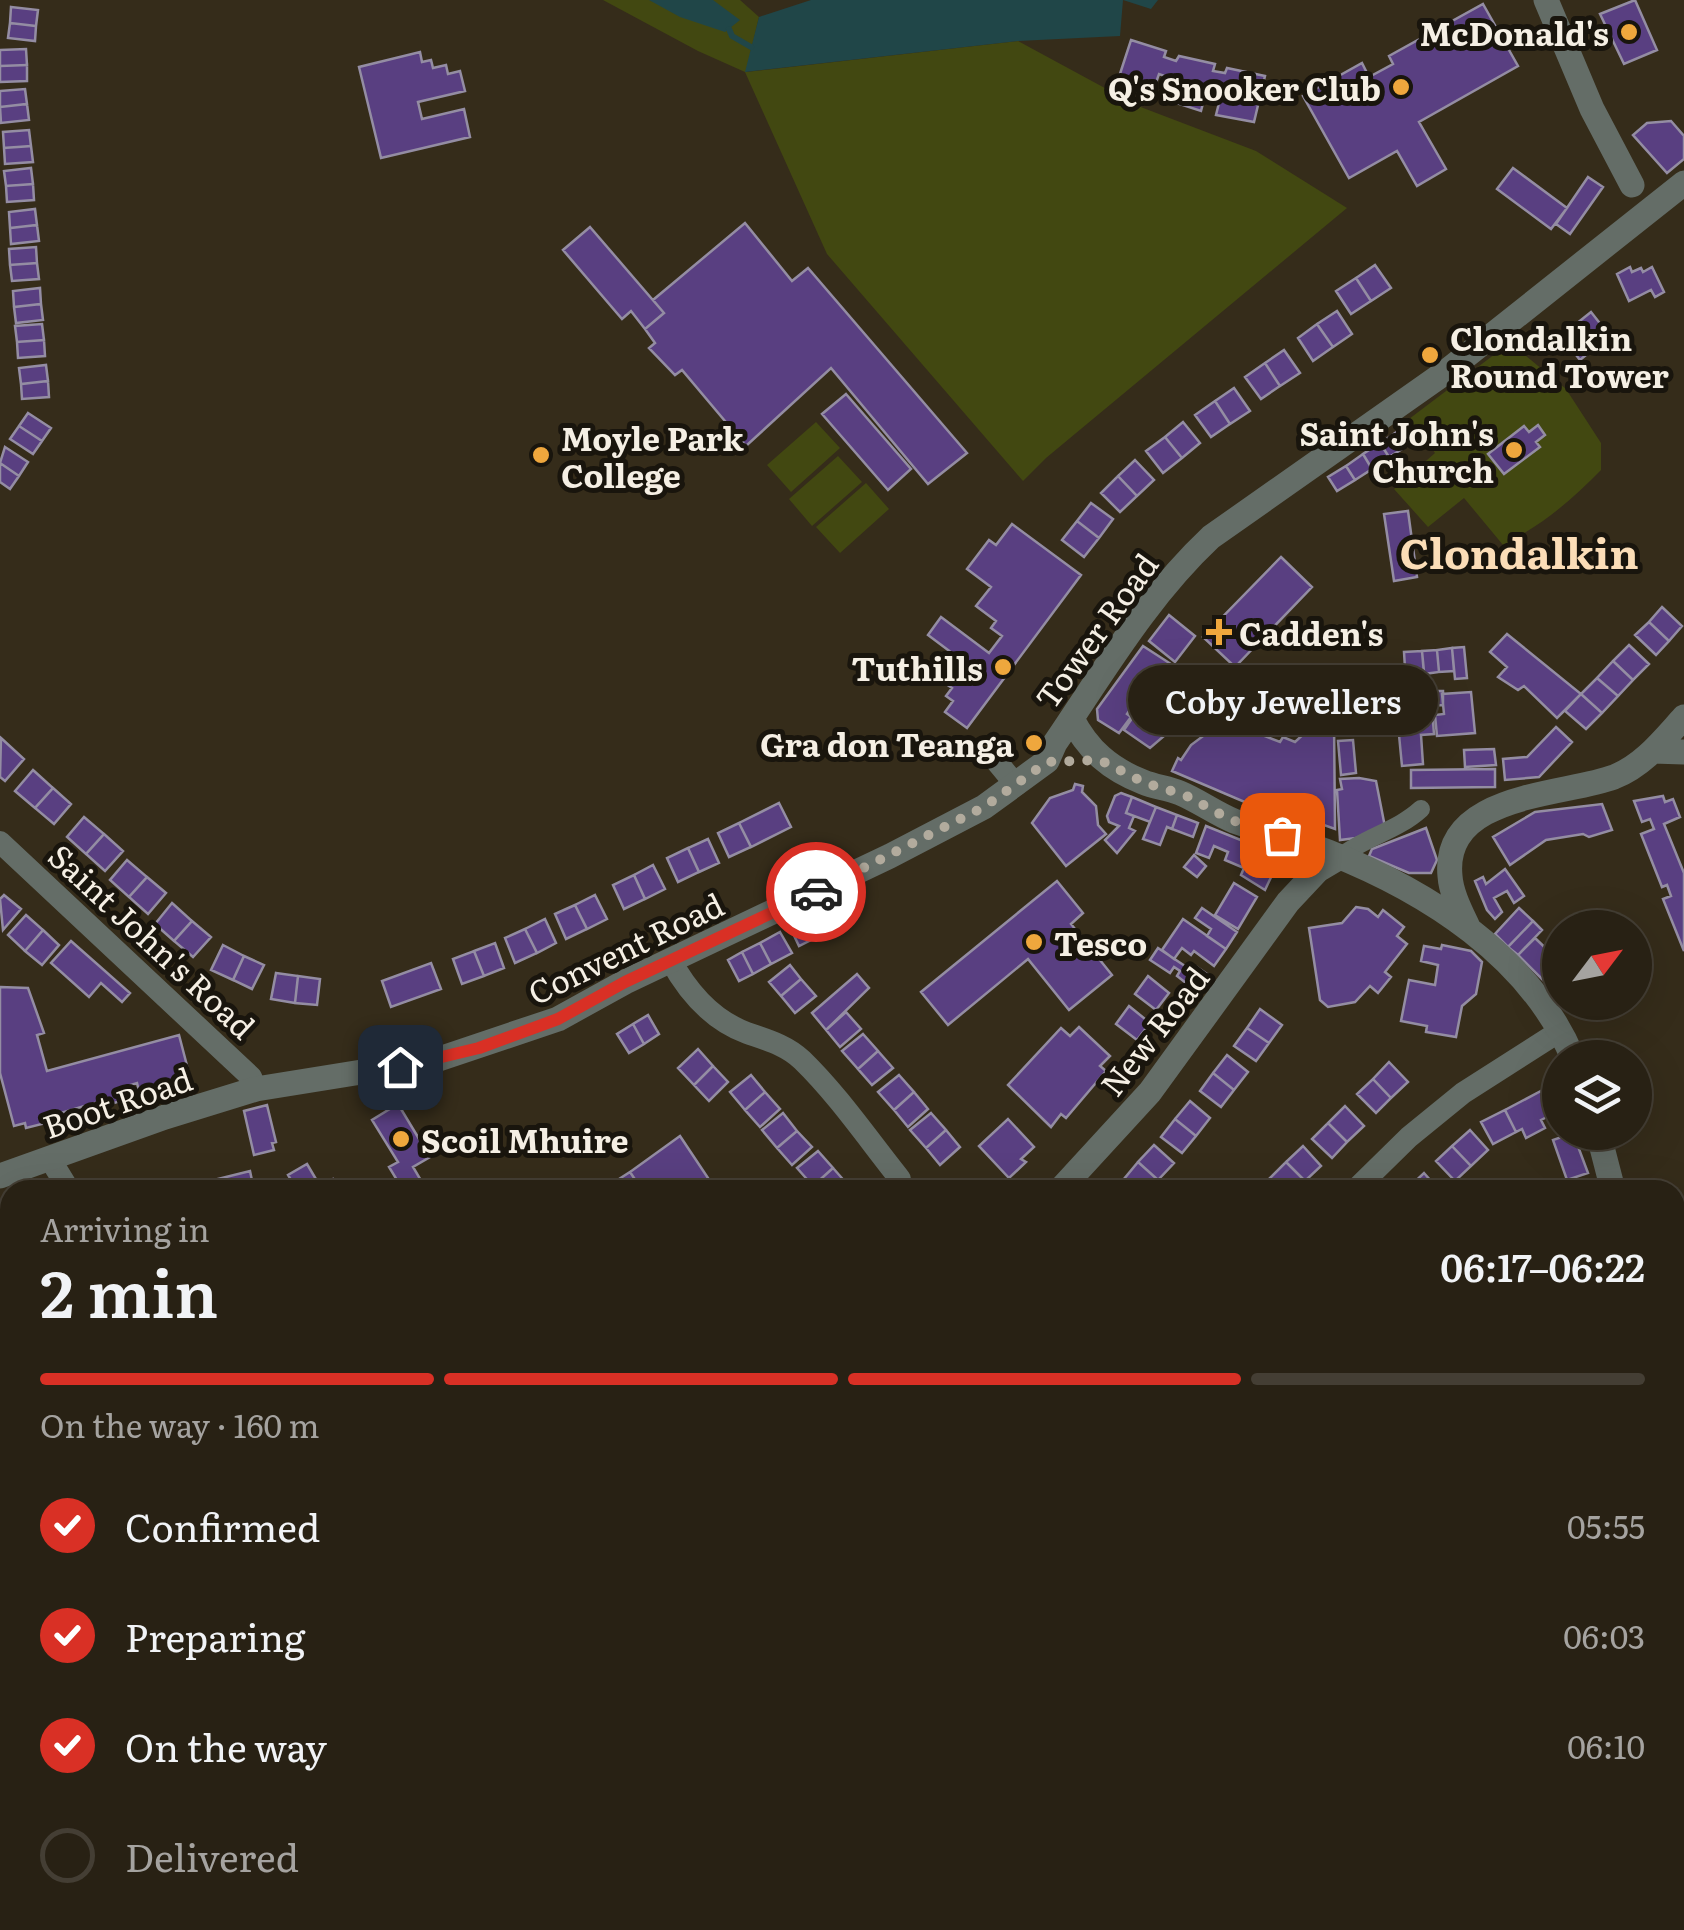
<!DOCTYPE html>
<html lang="en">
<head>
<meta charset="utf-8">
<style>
	body { margin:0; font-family:Literata,serif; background:#30291d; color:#f1f3f6; height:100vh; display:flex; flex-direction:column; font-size:38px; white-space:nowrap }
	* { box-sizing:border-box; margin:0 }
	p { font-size:32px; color:#a5a3a0 }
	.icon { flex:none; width:55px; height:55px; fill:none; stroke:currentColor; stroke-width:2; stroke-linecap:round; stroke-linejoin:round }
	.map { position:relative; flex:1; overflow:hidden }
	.sheet { position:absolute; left:0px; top:1180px; width:1685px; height:750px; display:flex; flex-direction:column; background:#282114; border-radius:30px 30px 0 0; box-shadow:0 10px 40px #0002,0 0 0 2px #443e34 }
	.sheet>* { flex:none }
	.needle { width:65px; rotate:58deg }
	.controls { position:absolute; left:1542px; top:910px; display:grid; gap:20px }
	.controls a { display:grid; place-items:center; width:110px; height:110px; border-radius:50%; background:#282114; box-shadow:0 10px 40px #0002,0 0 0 2px #443e34; font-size:50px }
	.pin { position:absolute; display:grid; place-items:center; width:85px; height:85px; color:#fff; margin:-42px; border-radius:20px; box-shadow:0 5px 15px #0006 }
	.courier { position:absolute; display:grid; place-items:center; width:100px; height:100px; margin:-50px; border:8px solid #d93025; border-radius:50%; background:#fff; color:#222; box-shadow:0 2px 12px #0007 }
	.bubble { position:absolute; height:70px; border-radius:35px; background:#282114; box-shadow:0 10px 40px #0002,0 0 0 2px #443e34; font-size:32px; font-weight:600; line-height:70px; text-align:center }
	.head em { font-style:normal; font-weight:600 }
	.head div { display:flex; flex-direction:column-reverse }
	.head { display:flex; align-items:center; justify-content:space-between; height:170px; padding:0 40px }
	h1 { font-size:65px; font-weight:600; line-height:75px }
	.bar { display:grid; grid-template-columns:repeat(4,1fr); gap:15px 10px; align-content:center; height:120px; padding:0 40px }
	.bar i { height:12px; border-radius:8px; background:#443e34 }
	.bar .selected { background:#d93025 }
	.bar p { grid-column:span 4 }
	ol { padding:0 40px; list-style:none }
	li { display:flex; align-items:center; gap:30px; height:110px }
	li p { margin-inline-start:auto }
	li .icon { padding:10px; border-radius:50%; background:#d93025; color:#fff; stroke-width:4 }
	li:last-child { color:#a5a3a0 }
	li i { width:55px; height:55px; border:5px solid #443e34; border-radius:50% }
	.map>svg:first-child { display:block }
	.green { fill:#424811 }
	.water { fill:#204648 }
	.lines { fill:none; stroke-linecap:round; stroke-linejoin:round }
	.stream { stroke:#204648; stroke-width:6 }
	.building { fill:#593f81; stroke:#948da3; stroke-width:2.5 }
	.pedestrian { stroke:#646d67; stroke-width:18 }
	.minor { stroke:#646d67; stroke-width:22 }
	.tertiary { stroke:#646d67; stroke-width:25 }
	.done { stroke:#b2ab9d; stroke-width:10; stroke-dasharray:0 18 }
	.route { stroke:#d93025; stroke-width:12 }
	.poi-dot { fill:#efa73d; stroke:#19150d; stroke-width:4 }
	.labels { text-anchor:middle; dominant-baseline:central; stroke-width:10; stroke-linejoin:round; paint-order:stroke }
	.poi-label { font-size:32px; font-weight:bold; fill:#f5efe4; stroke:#19150d; text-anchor:end }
	.street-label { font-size:32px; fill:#f5efe4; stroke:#19150d }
	.district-label { font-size:42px; font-weight:bold; fill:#fbddb7; stroke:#19150d }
</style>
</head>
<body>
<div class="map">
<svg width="1684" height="1930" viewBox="0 0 1684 1930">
	<rect width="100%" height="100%" fill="#352c1a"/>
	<!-- green -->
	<path class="green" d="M603,0H740L759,17L746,72L1018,41L1138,106L1256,151L1347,208L1046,458L1023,481L827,254L745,72L698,51Z
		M1513,345L1566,389L1601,443V470C1571,501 1542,525 1503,545L1464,498L1428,527L1394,489L1435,453L1409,419L1495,354Z
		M816,422L840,448L791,492L767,465Z
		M838,456L862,482L812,526L789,499Z
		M866,483L889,509L840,553L816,527Z
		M1675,1690L1684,1691V1857L1675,1814Z
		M726,1920H848L856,1930H713Z"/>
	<!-- water -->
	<path class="water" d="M649,0H713L740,20L725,32L680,17Z
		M811,0H1158L1151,9L1123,0L1120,36L1018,41L745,72L759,17Z"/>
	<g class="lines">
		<!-- stream -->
		<path class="stream" d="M729,29L732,36L751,47"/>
	</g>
	<!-- building -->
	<path class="building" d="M1635,0L1657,50L1624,64L1600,14Z
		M1483,4L1518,66L1419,122L1446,169L1417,186L1397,151L1349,178L1303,96L1362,63L1369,77L1393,64L1389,56Z
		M11,7L38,10L36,26L10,23Z
		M10,23L36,26L35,41L8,38Z
		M1131,40L1166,51L1164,57L1176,61L1179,56L1215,64L1213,71L1225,73L1227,68L1265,76L1254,122L1216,115L1222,91L1207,88L1201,111L1167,100L1174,79L1159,74L1152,94L1117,83Z
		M26,49L27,65L0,66V50Z
		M420,52L422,62L431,60L433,68L446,65L448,74L460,71L465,91L418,102L422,119L464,109L470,137L381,158L359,67Z
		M27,65V81L0,82V66Z
		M25,89L27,104L0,107V91Z
		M27,104L29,120L1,123L0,107Z
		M1671,121L1684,136V159L1667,173L1633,135L1647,123Z
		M29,130L31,146L4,148L3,132Z
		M31,146L33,162L5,164L4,148Z
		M31,168L33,184L6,186L4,171Z
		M1513,168L1567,208L1551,229L1497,189Z
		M1588,177L1603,187L1570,234L1556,224Z
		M33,184L34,200L7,202L6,186Z
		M35,209L37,225L10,228L9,212Z
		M745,223L792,281L808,268L967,453L928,484L831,368L746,446L682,370L675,375L649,348L655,343L645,329L664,313L653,300Z
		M37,225L39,241L11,244L10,228Z
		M590,227L664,313L645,329L631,311L622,319L563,250Z
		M36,247L37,263L10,265L9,249Z
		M37,263L39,279L12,281L10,265Z
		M1375,265L1391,288L1371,301L1356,278Z
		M1630,267L1632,272L1641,268L1643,272L1652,267L1664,292L1655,297L1651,290L1629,301L1617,274Z
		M1356,278L1371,301L1351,314L1336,291Z
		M40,288L41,304L14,307L13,291Z
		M41,304L43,320L16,323L14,307Z
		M1337,311L1352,334L1333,347L1317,324Z
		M1591,312L1613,340L1601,350L1594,341L1589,346L1578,345L1586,355L1580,360L1561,336Z
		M42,324L44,340L17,342L15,326Z
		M1317,324L1333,347L1313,361L1298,338Z
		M44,340L45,356L18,358L17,342Z
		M1422 356a8 8 0 1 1 16 0a8 8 0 1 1-16 0Z
		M1284,350L1300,373L1280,386L1265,363Z
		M1265,363L1280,386L1261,399L1245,377Z
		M46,365L48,381L21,384L19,368Z
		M48,381L49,397L22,399L21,384Z
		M1234,388L1250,411L1230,424L1215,401Z
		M846,394L911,469L888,490L822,414Z
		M1215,401L1230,424L1211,437L1195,415Z
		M28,413L51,428L42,441L19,426Z
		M1183,422L1200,443L1182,458L1165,437Z
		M1538,425L1545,435L1536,442L1540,447L1504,474L1488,454L1524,426L1529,432Z
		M19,426L42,441L33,454L10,439Z
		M1398,431L1407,446L1389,457L1380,443Z
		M1165,437L1182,458L1163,473L1146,451Z
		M1380,443L1389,457L1372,469L1363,454Z
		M5,447L28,462L19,476L0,463Z
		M1363,454L1372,469L1355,480L1346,466Z
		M1135,460L1154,480L1137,496L1118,476Z
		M0,463L19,476L10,489L0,482Z
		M1346,466L1355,480L1337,491L1328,477Z
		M1118,476L1137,496L1120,512L1101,493Z
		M1091,503L1113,519L1099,538L1077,521Z
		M1408,511L1417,577L1394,581L1384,514Z
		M1077,521L1099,538L1084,557L1062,540Z
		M1012,524L1081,575L967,728L945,712L953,701L946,696L952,688L943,682L960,659L928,635L941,617L989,653L1002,636L991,628L996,621L976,606L991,587L967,569L989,540L996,545Z
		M1281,557L1312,587L1235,667L1203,637Z
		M1662,607L1682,626L1669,641L1649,622Z
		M1169,615L1195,636L1175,662L1149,641Z
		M1649,622L1669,641L1656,655L1635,635Z
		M1507,634L1581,694L1557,718L1524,686L1518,690L1498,677L1507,667L1490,652Z
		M1629,645L1649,664L1633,680L1613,661Z
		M1143,646L1174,666L1160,684L1152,679L1127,714L1131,717L1119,733L1098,720L1097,709Z
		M1464,647L1467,678L1455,679L1452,648Z
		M1452,648L1454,671L1439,672L1437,650Z
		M1437,650L1439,672L1424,674L1422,651Z
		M1422,651L1425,682L1406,684L1404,652Z
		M1613,661L1633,680L1618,696L1597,678Z
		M1597,678L1618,696L1602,713L1581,694Z
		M1153,683L1192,712L1150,748L1124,730L1133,717L1129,713Z
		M1422,691H1443V705L1423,706Z
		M1471,692L1475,733L1437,736L1435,715L1444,714L1442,694Z
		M1581,694L1602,713L1586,729L1565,711Z
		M1432,710L1434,734L1421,735L1423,764L1402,766L1397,714Z
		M1230,716L1239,719L1237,725L1280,742L1283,737L1295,742L1321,718L1334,721L1335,829L1310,820L1306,828L1172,771L1178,758L1181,760L1191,745Z
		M1556,727L1572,742L1539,777L1505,780L1503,759L1527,757Z
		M1,738L24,759L5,781L0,777Z
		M1353,740L1356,773L1341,775L1338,741Z
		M1494,749L1496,765L1465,767L1464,750Z
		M1495,769V787L1411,788V770Z
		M33,770L53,788L35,808L15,791Z
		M1359,778L1376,781L1385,827L1356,838L1340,840L1337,790L1342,789L1340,779Z
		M1075,784L1083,786L1082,792L1096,806L1098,825L1106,834L1066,866L1032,823L1050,798L1073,790Z
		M53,788L71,804L54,824L35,808Z
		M1121,793L1132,797L1126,813L1134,816L1129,828L1135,831L1117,853L1105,840L1119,826L1109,822L1107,816L1115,796Z
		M1663,796L1665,802L1673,799L1680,817L1664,824L1684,873V951L1663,899L1671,896L1667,885L1662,887L1641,834L1654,829L1650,819L1642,822L1634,801Z
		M1132,797L1156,807L1150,822L1126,813Z
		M779,803L791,827L751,847L739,823Z
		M1602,804L1612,830L1589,837L1583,834L1546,840L1510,865L1493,837L1535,812Z
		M1156,807L1177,815L1172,829L1167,827L1160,845L1143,839Z
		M1177,815L1198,823L1193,837L1172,829Z
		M84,817L104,834L86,854L67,837Z
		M739,823L751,847L729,857L718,833Z
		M1206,826L1253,845L1244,868L1225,860L1228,852L1214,846L1209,858L1196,853Z
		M1426,828L1437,860L1431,873H1409L1369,856L1372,849Z
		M104,834L123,851L105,871L86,854Z
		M708,839L719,863L699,872L688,848Z
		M1255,842L1282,854L1265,890L1241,875Z
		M688,848L699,872L678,882L667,858Z
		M1194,855L1206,866L1197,877L1184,867Z
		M127,860L147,877L129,897L110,880Z
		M653,865L665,889L645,899L634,875Z
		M1505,869L1524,896L1514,903L1507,891L1494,898L1502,912L1495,919L1487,910L1475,881L1483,877L1486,884Z
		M634,875L645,899L624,909L613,885Z
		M147,877L166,893L148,914L129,897Z
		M1057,881L1083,913L1071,924L1112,975L1069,1010L1028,959L948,1025L921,992Z
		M1234,883L1257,897L1238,929L1215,915Z
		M4,895L21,909L3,930L0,899Z
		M595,895L607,919L587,929L575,905Z
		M172,903L192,921L174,941L155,924Z
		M575,905L587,929L566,939L555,914Z
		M1356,907L1368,909L1378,917L1383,910L1404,927L1397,936L1407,944L1385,972L1391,977L1378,993L1370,986L1355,1002L1328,1007L1320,1000L1309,928L1342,923Z
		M1202,908L1237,932L1226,949L1207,936L1211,929L1195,918Z
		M1519,908L1533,921L1508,947L1495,934Z
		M26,915L43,930L25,951L8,935Z
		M815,918L823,934L799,946L791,929Z
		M545,919L556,943L537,953L525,929Z
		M1183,919L1226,949L1214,966L1194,951L1191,955L1182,948L1174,959L1162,950Z
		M192,921L211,937L193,957L174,941Z
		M1533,921L1542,930L1518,955L1508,947Z
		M525,929L537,953L515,963L505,938Z
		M43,930L59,945L42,965L25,951Z
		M780,932L792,953L771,964L760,943Z
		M1535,938L1560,962L1545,982L1518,955Z
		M71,941L130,993L122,1002L101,983L89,997L51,963Z
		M495,943L504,968L484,976L474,951Z
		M760,943L771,964L753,974L742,952Z
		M223,945L244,956L233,980L211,970Z
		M1442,945L1471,951L1482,962L1476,994L1462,1006L1456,1037L1426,1032L1427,1026L1401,1021L1409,980L1435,985L1438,965L1421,961L1424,946L1441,949Z
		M1158,948L1194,972L1197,967L1210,976L1193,1001L1180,991L1186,983L1177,976L1180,971L1174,967L1170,973L1150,960Z
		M474,951L484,976L462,984L453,959Z
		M742,952L753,974L739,981L728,960Z
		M244,956L264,965L252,989L233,980Z
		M431,963L441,989L391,1007L382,981Z
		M790,965L801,979L781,996L769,982Z
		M276,973L298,976L295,1003L271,999Z
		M857,974L869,988L826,1030L812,1013Z
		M298,976L320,979L317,1005L295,1003Z
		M1148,976L1169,993L1156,1010L1135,994Z
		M801,979L816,996L795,1013L781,996Z
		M0,987L28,988L44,1033L37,1035L47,1071L179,1035L190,1077L139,1091L137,1083L117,1089L121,1101L100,1107L98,1102L57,1114L50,1122L26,1128L25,1123L14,1126L0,1073Z
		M1129,1006L1150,1023L1137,1040L1116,1024Z
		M1260,1009L1282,1025L1269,1043L1247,1028Z
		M846,1012L861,1029L840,1047L826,1030Z
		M648,1015L659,1034L644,1044L633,1024Z
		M633,1024L644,1044L629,1053L617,1034Z
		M1079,1027L1110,1056L1100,1066L1106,1071L1066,1118L1061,1114L1051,1127L1008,1085L1061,1028L1070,1036Z
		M1247,1028L1269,1043L1256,1061L1234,1046Z
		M863,1034L878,1051L858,1069L842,1051Z
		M698,1049L713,1066L694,1085L678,1068Z
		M878,1051L893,1068L872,1085L858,1069Z
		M1227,1055L1248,1072L1234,1090L1213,1073Z
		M1389,1062L1408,1082L1391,1098L1373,1079Z
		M713,1066L728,1082L709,1101L694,1085Z
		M1213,1073L1234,1090L1221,1107L1200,1091Z
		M751,1075L765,1092L745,1110L730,1092Z
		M899,1075L914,1092L894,1110L878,1092Z
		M1373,1079L1391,1098L1376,1113L1357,1094Z
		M1541,1091L1553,1114L1541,1120L1545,1128L1526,1138L1522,1129L1516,1132L1505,1110Z
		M765,1092L780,1109L760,1127L745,1110Z
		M914,1092L928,1109L908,1127L894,1110Z
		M1190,1101L1210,1118L1196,1136L1175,1119Z
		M398,1104L430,1157L413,1167L426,1189L434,1184L438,1190H403L389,1167L398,1162L372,1120Z
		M267,1105L276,1142L272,1143L274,1150L254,1155L244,1111Z
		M1345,1106L1364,1126L1347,1142L1328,1123Z
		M1505,1110L1516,1132L1493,1144L1481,1122Z
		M783,1113L797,1131L777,1148L762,1130Z
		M931,1113L946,1130L926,1148L910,1130Z
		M1008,1119L1034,1147L1021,1159L1026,1162L1009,1178L979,1146Z
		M1175,1119L1196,1136L1182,1153L1161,1137Z
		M1328,1123L1347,1142L1332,1158L1312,1139Z
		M946,1130L960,1147L940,1165L926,1148Z
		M1470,1130L1488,1150L1471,1166L1452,1146Z
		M797,1131L812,1147L792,1165L777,1148Z
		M1573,1133L1588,1173L1567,1180L1553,1140Z
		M680,1136L716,1190H659L655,1185L642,1190L630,1172Z
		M1154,1145L1174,1163L1158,1180L1138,1162Z
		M1303,1146L1321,1166L1305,1181L1286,1162Z
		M1452,1146L1471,1166L1455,1181L1436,1161Z
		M818,1151L833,1168L813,1186L797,1168Z
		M1138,1162L1158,1180L1150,1190H1136L1124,1179Z
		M1286,1162L1305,1181L1296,1190H1283L1270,1178Z
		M307,1164L320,1186L333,1179L339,1190H297L288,1175Z
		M833,1168L848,1185L842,1190H816L813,1186Z
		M250,1171L254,1190H200L198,1184Z
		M630,1172L642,1190H602Z
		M1424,1173L1439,1190H1408L1407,1189Z
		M10,1236V1273L0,1280V1243Z
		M0,1693L10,1699V1720L6,1727L0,1724Z
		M0,1804L10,1808L3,1834L0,1833Z
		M75,1920H114L123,1930H84Z
		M278,1920L269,1930H206L218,1920Z
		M459,1920H486L484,1922L491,1930H463L456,1922Z
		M1604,1920L1606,1930H1587L1585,1921Z
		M1609,1920H1628L1630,1930H1611Z
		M1634,1920H1654L1656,1930H1636Z"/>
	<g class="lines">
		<!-- pedestrian -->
		<path class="pedestrian" d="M1340,857C1365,837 1397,831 1421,809"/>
		<!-- minor -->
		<path class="minor" d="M997,762L1016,785
			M0,842L251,1077L256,1089
			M671,961C688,992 712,1020 747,1033C767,1040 786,1045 802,1060C838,1095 868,1139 900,1179
			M50,1159L69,1190
			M1355,1190L1409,1137L1463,1093L1560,1031
			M1675,1258L1684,1287
			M0,1471L10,1484
			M0,1602L10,1583
			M0,1629L10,1650
			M1675,1668H1684
			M1675,1861L1684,1875
			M0,1885L10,1894
			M37,1920L46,1930
			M185,1920L195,1930
			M1252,1920L1254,1930
			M1494,1920L1496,1930
			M1332,1925L1356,1920"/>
		<!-- tertiary -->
		<path class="tertiary" d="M1546,0L1592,109L1632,185
			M1072,719C1088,750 1110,769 1143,782C1155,787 1168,788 1180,793C1199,801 1215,813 1234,821C1265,832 1297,840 1328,852C1427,891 1530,956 1573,1058
			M1653,751L1684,752
			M1468,927C1461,912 1451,893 1450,876C1442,793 1563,796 1614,777C1644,765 1663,740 1684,717
			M1598,1132L1613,1190
			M0,1176L165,1117L256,1089L436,1060L558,1019L625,982L890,856L984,807L1047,761L1055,743C1104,671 1147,597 1211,537L1447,371L1684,183
			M1060,1190L1150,1092L1288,902L1318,870L1340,857
			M1675,1446L1684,1494
			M354,1930L364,1920"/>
	</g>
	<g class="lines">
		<!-- done -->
		<path class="done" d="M816,892L984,807L1047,762L1100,760L1145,783L1185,795L1231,820L1282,835"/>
		<!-- route -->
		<path class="route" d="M400,1067L479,1048L558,1019L625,982L816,892"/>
	</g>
	<!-- markers -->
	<g class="poi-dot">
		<circle cx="1629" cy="32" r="10"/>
		<circle cx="1401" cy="87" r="10"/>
		<circle cx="1430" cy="355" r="10"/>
		<circle cx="1514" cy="450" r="10"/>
		<circle cx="541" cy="455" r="10"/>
		<path d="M1214 617h10v10h10v10h-10v10h-10v-10h-10v-10h10z"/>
		<circle cx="1003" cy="667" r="10"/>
		<circle cx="1034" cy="743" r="10"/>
		<circle cx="1034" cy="942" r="10"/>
		<circle cx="401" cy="1139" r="10"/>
	</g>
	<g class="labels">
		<!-- poi labels -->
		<g class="poi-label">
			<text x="1609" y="32">McDonald's</text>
			<text x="1381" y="87">Q's Snooker Club</text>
			<text x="1450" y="337" text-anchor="start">Clondalkin<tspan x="1450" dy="37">Round Tower</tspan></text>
			<text x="1494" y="432">Saint John's<tspan x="1494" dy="37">Church</tspan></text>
			<text x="561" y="437" text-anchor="start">Moyle Park<tspan x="561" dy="37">College</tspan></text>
			<text x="1239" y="632" text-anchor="start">Cadden's</text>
			<text x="983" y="667">Tuthills</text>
			<text x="1014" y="743">Gra don Teanga</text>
			<text x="1054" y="942" text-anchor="start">Tesco</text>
			<text x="421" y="1139" text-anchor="start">Scoil Mhuire</text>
		</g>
		<!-- street labels -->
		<g class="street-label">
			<text transform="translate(1095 630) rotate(-54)">Tower Road</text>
			<text transform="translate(153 940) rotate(43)">Saint John's Road</text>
			<text transform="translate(625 947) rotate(-26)">Convent Road</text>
			<text transform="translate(1153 1030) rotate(-52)">New Road</text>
			<text transform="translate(117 1101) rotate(-19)">Boot Road</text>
		</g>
		<!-- district labels -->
		<g class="district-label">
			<text x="1519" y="551">Clondalkin</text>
		</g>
	</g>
</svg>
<div class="controls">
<a><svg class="needle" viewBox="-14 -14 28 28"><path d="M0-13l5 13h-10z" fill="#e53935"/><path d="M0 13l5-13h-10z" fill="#a5a3a0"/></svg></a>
<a><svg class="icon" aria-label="layers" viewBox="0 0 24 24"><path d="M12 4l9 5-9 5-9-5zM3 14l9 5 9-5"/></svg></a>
</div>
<div class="pin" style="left:1282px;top:835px;background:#ea580c"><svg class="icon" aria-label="bag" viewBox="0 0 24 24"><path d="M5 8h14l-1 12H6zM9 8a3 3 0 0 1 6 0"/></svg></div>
<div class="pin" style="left:400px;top:1067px;background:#1f2937"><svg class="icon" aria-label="home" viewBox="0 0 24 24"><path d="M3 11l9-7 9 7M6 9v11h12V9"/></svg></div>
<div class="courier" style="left:816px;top:892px"><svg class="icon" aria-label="car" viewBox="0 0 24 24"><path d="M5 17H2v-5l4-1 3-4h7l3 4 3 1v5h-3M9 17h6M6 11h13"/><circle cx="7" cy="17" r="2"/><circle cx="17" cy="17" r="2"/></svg></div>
<div class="bubble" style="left:1128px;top:665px;width:310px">Coby Jewellers</div>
<section class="sheet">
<div class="head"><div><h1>2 min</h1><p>Arriving in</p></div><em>06:17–06:22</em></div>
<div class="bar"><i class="selected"></i><i class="selected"></i><i class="selected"></i><i></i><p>On the way · 160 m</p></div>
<ol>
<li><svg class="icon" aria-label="check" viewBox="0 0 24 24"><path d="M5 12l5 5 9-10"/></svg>Confirmed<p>05:55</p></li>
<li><svg class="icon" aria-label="check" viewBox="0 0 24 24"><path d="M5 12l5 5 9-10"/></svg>Preparing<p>06:03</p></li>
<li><svg class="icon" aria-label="check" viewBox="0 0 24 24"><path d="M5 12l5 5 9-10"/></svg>On the way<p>06:10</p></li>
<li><i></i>Delivered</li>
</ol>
</section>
</div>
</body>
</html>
